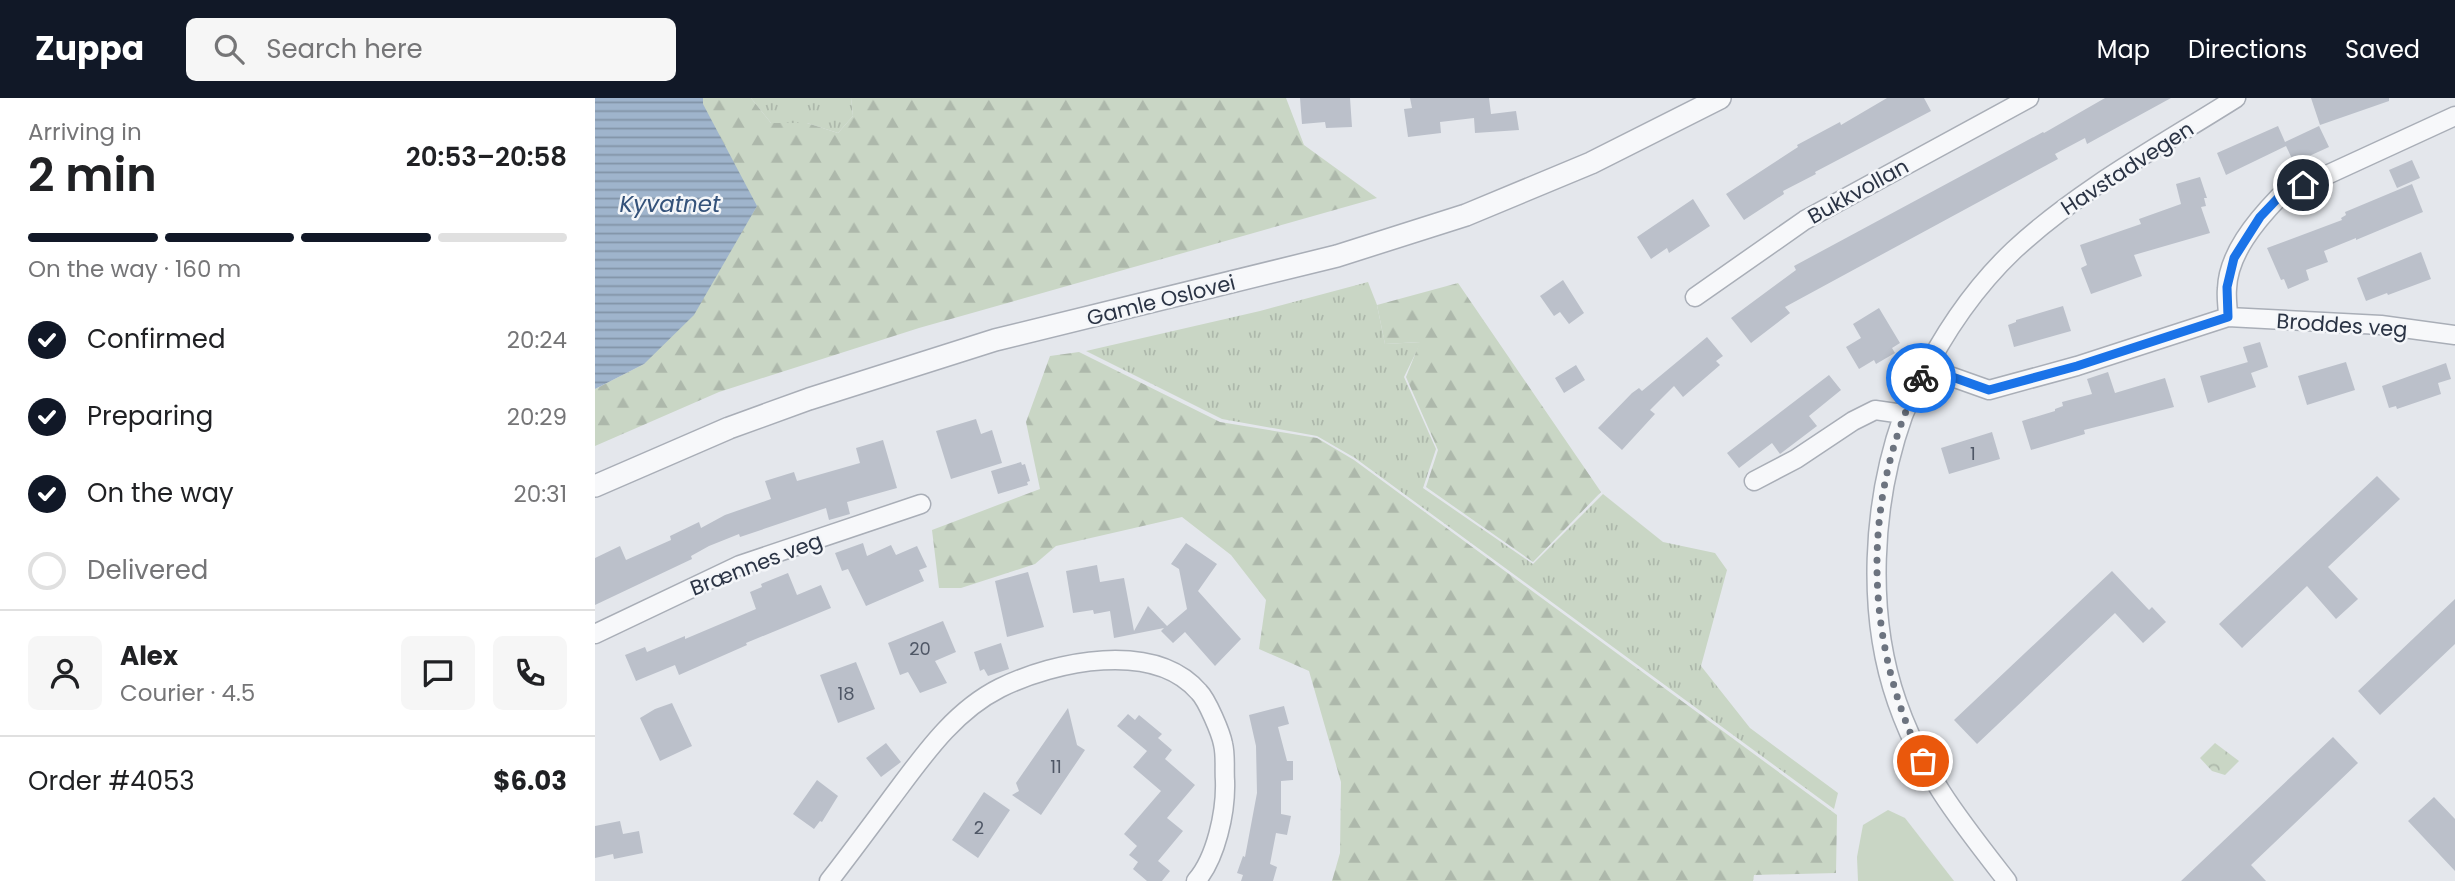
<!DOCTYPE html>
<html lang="en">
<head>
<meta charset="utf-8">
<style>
	body { margin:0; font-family:Poppins,sans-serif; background:#f6f6f6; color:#202124; height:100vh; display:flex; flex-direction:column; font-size:26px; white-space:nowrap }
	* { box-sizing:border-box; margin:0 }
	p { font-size:23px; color:#757577 }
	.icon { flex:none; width:38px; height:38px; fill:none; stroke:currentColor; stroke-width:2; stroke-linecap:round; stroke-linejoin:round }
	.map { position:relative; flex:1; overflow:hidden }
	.side { display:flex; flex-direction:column; background:#fff; width:595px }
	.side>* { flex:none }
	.pin { position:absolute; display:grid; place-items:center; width:60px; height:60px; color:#fff; margin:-30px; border:4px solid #fff; border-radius:50%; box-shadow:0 2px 7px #0007 }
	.courier { position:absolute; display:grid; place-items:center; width:70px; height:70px; margin:-35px; border:5px solid #1a73e8; border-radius:50%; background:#fff; color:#222; box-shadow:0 2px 9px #0007 }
	.head em { font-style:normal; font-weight:600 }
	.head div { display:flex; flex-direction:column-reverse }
	.head { display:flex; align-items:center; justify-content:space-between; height:119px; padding:0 28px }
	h1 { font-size:46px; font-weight:600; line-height:52px }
	.bar { display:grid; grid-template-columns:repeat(4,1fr); gap:10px 7px; align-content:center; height:84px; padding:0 28px }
	.bar i { height:9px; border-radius:5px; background:#e0e0e0 }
	.bar .active { background:#111827 }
	.bar p { grid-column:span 4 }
	.line { display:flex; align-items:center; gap:18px; padding:0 28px; border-top:2px solid #e0e0e0 }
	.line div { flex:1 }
	.round { display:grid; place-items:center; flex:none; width:74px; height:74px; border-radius:10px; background:#f6f6f6 }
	ol { padding:0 28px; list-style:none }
	li { display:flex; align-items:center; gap:21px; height:77px }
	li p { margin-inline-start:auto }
	li .icon { padding:7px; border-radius:50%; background:#111827; color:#fff; stroke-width:4 }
	li:last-child { color:#757577 }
	li i { width:38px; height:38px; border:4px solid #e0e0e0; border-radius:50% }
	header { display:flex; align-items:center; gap:42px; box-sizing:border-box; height:98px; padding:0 35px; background:#111827; color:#fff }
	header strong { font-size:33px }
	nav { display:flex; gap:38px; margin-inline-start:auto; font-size:24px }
	.search { width:490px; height:63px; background:#f6f6f6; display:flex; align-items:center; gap:18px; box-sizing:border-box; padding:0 24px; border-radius:10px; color:#757577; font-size:26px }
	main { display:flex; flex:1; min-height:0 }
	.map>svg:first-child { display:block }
	.grass { fill:url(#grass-tufts) }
	.forest { fill:url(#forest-firs) }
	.park { fill:url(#park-crowns) }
	.pitch { fill:#c9d6c5 }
	.water { fill:url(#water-rules) }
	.building { fill:#bbc0ca }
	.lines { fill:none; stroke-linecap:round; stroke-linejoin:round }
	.minor-casing { stroke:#a9aeb7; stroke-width:21 }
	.tertiary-casing { stroke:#a9aeb7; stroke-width:24 }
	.minor { stroke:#f7f8fa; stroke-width:18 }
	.tertiary { stroke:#f7f8fa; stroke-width:21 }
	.done { stroke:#6c737f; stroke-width:7; stroke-dasharray:0 12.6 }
	.route { stroke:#1a73e8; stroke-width:9 }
	.labels { text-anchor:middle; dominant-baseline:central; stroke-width:5; stroke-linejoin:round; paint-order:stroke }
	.number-label { font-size:18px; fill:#4f5766 }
	.street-label { font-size:21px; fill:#2b3445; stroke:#f4f6f9 }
	.water-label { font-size:23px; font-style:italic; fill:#34527a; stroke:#f4f6f9 }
</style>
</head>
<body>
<header>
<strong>Zuppa</strong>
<div class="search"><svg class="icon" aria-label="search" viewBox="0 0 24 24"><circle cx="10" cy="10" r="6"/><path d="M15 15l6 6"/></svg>Search here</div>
<nav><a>Map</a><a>Directions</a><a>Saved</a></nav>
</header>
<main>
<section class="side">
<div class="head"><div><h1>2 min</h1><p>Arriving in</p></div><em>20:53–20:58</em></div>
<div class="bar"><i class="active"></i><i class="active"></i><i class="active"></i><i></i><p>On the way · 160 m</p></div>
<ol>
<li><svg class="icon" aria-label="check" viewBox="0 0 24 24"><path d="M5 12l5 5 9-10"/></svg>Confirmed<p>20:24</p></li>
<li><svg class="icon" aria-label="check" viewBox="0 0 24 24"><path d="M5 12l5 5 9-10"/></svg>Preparing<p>20:29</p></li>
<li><svg class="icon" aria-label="check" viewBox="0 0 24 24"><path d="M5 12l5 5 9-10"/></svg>On the way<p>20:31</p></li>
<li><i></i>Delivered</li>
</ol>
<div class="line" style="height:126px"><a class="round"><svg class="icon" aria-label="person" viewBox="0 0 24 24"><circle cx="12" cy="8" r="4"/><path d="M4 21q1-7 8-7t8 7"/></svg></a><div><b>Alex</b><p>Courier · 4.5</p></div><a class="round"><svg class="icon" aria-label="chat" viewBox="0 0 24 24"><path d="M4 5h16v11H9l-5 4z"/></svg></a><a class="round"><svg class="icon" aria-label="phone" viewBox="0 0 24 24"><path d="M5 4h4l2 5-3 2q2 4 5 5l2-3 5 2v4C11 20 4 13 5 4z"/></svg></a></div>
<div class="line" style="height:91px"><div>Order #4053</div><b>$6.03</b></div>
</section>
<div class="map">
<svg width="1860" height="783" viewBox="0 0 1860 783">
	<defs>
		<pattern id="grass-tufts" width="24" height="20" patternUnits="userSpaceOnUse" patternTransform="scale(1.75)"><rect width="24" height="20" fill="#c9d6c5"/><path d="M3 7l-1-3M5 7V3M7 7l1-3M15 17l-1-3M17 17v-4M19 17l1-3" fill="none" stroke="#adb8ab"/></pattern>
		<pattern id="forest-firs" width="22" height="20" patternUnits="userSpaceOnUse" patternTransform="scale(1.75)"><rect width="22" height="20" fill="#c9d6c5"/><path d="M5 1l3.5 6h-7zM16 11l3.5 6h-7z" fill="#adb8ab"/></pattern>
		<pattern id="park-crowns" width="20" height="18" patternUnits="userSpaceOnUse" patternTransform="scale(1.75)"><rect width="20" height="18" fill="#c9d6c5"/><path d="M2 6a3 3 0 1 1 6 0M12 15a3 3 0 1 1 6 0" fill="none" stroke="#adb8ab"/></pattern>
		<pattern id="water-rules" width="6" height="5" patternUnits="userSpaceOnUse" patternTransform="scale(1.75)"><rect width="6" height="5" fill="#9fb4cc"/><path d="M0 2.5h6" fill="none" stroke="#8293a7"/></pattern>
	</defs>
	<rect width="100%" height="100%" fill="#e4e7ec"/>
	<!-- grass -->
	<path class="grass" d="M156,0H256L258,18L243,35L212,25H176Z
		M773,184L782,207L790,246L826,244L809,279L841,351L828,390L938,466L1008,396L1068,444L1120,455L1132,472L1106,568L1155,630L1243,695L1239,711L760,360L722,338L627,321L491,253L665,213Z"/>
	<!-- forest -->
	<path class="forest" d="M108,0H156L176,25H212L243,35L258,18L256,0H691L709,47L782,100L324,230L124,294L0,348V291L49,266Z
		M863,185L1006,394L938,464L831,389L843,352L811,279L825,244L790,246L782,207Z
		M484,254L625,324L722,340L759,362L1242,717L1241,775L1159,777L1158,783H737L745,755L746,684L714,573L664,551L671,502L636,457L587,419L461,448L440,466L366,490H344L337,432L445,391L431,324L455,258Z"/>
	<!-- park -->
	<path class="park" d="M1620,645L1644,663L1630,677L1617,673L1605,660Z"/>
	<!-- pitch -->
	<path class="pitch" d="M1293,712L1310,720L1359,783H1263L1262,759L1268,727Z"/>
	<!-- water -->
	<path class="water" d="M0,0H108V6L162,108L99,217L49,266L0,291Z"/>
	<!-- building -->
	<path class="building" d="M705,0H755L757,29L731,30L730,24L707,26Z
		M815,0H894L896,16L921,13L924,32L880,35L879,20L845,24L846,35L813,39L809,11L817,10Z
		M1292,0H1329L1336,13L1220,74L1221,76L1188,93L1189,96L1149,122L1131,96L1203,49L1202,47L1245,24L1246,27Z
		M1510,0H1576L1492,46L1490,40L1460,56L1463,61L1190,209L1195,215L1156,245L1136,220L1201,172L1199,168L1448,34L1449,35Z
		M1716,0H1794V3L1725,27Z
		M1683,28L1690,44L1724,28L1734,49L1699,65L1691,48L1631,77L1622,55Z
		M1817,62L1825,80L1802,90L1794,72Z
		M1605,79L1612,100H1609L1611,108L1606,109L1615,135L1539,157L1547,178L1496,196L1486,170L1492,167L1485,147L1546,126L1544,121L1586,106L1581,86Z
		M1817,86L1828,114L1761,142V140L1729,153L1733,164L1711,172L1714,182L1693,191L1689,181L1686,182L1672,150L1747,122L1746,120L1751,117L1750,114Z
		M1098,101L1115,128L1074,155L1072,150L1056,161L1042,139Z
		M1826,154L1836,181L1793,197L1792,195L1771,203L1762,180Z
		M968,182L989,215L974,226L965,214L959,218L945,198Z
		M1468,208L1476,233L1419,249L1413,227L1421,224V222Z
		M1284,210L1305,245L1297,250L1300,255L1281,266L1279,262L1264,271L1251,249L1266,240L1258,226Z
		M1112,239L1128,258L1121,263L1125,267L1088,299L1079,288L1055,312L1060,316L1027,352L1003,330L1037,295L1044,290L1047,293Z
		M1665,244L1673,269L1656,275L1661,289L1613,305L1605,278L1653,264L1655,271L1648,249Z
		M1751,264L1760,292L1712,307L1703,278Z
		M1851,265L1856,281L1843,285L1846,296L1802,311L1801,308L1794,310L1787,288Z
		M981,267L990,282L969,295L960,280Z
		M1513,274L1520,295L1570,280L1579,309L1489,332L1490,336L1436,352L1427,323L1460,313V311L1468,308L1467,304L1497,296L1492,281Z
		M1234,277L1246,292L1214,318L1222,328L1185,356L1177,345L1144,370L1132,355Z
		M381,321L386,336L397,332L407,365L356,381L341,333Z
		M1397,334L1405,361L1354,376L1346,350Z
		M288,342L302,390L252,404L255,416L234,422L231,410L145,439L144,436L114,448L96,458L97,461L0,507V460L25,448L31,462L76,442L75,438L104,424L106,430L130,417L176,401L170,383L199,374L202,383L265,365L261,350Z
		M426,364L427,367L430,366L435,383L432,384L433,387L403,396L396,373Z
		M1782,378L1805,401L1733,469L1763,501L1741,521L1712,488L1647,550L1624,526Z
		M268,445L272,458L296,447L301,457L322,448L332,469L324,472L329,483L271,508L253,471L247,473L240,455Z
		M591,445L622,466L603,493L646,541L620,568L590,534L578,545L566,533L569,530L519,540L515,513L499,516L498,512L478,515L471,473L502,467L505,484L529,480L539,533L553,508L572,528L592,511L584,471L576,466Z
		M1517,473L1554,512L1557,509L1571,524L1548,545L1520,515L1382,646L1359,622Z
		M433,474L449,529L412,539L400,483Z
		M193,475L202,497L226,487L236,510L151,545L152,547L84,577L80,567L41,583L30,557L50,549L52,554L90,538V541L161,511L155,494L167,489L166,486Z
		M1860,501V546L1785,617L1763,593Z
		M348,523L361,554L340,563L352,585L325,595L313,574L305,577L293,545Z
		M406,545L414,571L393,578L389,571L385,573L379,554Z
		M261,564L280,611L243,625L225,577Z
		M77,605L97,648L65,663L45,620L60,611Z
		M689,608L694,626L683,629L692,663H698V682L686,683V716L696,718L692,737L681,735L675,766L682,769L678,783H646L648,777L642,775L648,758L650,759L662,695L661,648L654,617Z
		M473,610L482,647L490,652L446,717L417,697L424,693L421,685Z
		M533,616L540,622L544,617L567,636L563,640L577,652L570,661L600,687L572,720L588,733L563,763L575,773L567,783H552L538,771L543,764L534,757L542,748L529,736L566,693L538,669L552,653L522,628Z
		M1738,639L1763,665L1656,767L1671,783H1586Z
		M291,645L306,664L286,679L271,660Z
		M222,682L243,698L227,724L225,723L219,731L198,716Z
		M389,694L415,712L383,760L357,742Z
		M1839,699L1860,721V773L1813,723Z
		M25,723L28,736L44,733L48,755L19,761L18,756L0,760V728Z"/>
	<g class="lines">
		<defs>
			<path id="minor" d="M1100,199L1210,122L1434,0
				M1633,219C1633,210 1631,200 1632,191C1633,156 1661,123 1684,99L1860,18
				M1332,270L1394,292L1482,268L1633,219L1786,227L1860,237
				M1159,383L1201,361L1258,323L1280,312L1308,316
				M0,536L145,467L326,406
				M234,783C255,756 275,729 295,702C326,661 357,614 405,590C460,563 559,542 604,594C612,602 626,635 628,646C631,658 629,672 630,683C631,714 621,760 601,783
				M1412,783C1366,724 1327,676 1302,604C1271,516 1277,405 1308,318C1312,307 1319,296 1324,285C1348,236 1379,190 1419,152C1485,91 1565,48 1641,0"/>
			<path id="tertiary" d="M0,388L134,330L214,301L400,242L742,158L871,117L996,65L1125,0"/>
		</defs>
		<!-- minor casing -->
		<use href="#minor" class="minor-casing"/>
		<!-- tertiary casing -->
		<use href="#tertiary" class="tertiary-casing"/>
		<!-- minor -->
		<use href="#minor" class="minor"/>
		<!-- tertiary -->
		<use href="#tertiary" class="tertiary"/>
	</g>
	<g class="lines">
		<!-- done -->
		<path class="done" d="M1326,280C1265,400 1269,544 1328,663"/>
		<!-- route -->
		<path class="route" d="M1326,280L1332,270L1394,292L1482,268L1633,219L1632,189L1639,160L1665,119L1684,99L1708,87"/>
	</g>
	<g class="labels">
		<!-- number labels -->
		<g class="number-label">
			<text x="1378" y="355">1</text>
			<text x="325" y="550">20</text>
			<text x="251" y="595">18</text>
			<text x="461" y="668">11</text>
			<text x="384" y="729">2</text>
		</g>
		<!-- street labels -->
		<g class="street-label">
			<text transform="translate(1532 70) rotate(-33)">Havstadvegen</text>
			<text transform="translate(1263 93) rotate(-29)">Bukkvollan</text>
			<text transform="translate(566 202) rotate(-14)">Gamle Oslovei</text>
			<text transform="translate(1747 227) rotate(4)">Broddes veg</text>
			<text transform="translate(161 466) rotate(-21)">Brænnes veg</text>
		</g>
		<!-- water labels -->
		<g class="water-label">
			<text x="75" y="106">Kyvatnet</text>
		</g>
	</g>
</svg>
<div class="pin" style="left:1328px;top:663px;background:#ea580c"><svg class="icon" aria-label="bag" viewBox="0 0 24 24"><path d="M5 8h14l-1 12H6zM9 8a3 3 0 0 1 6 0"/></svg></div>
<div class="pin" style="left:1708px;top:87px;background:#1f2937"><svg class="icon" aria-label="home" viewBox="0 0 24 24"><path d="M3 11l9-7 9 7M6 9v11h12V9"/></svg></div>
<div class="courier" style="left:1326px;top:280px"><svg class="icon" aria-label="bike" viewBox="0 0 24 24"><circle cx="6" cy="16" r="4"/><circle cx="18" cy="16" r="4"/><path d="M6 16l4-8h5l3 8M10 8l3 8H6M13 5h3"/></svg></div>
</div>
</main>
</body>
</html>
